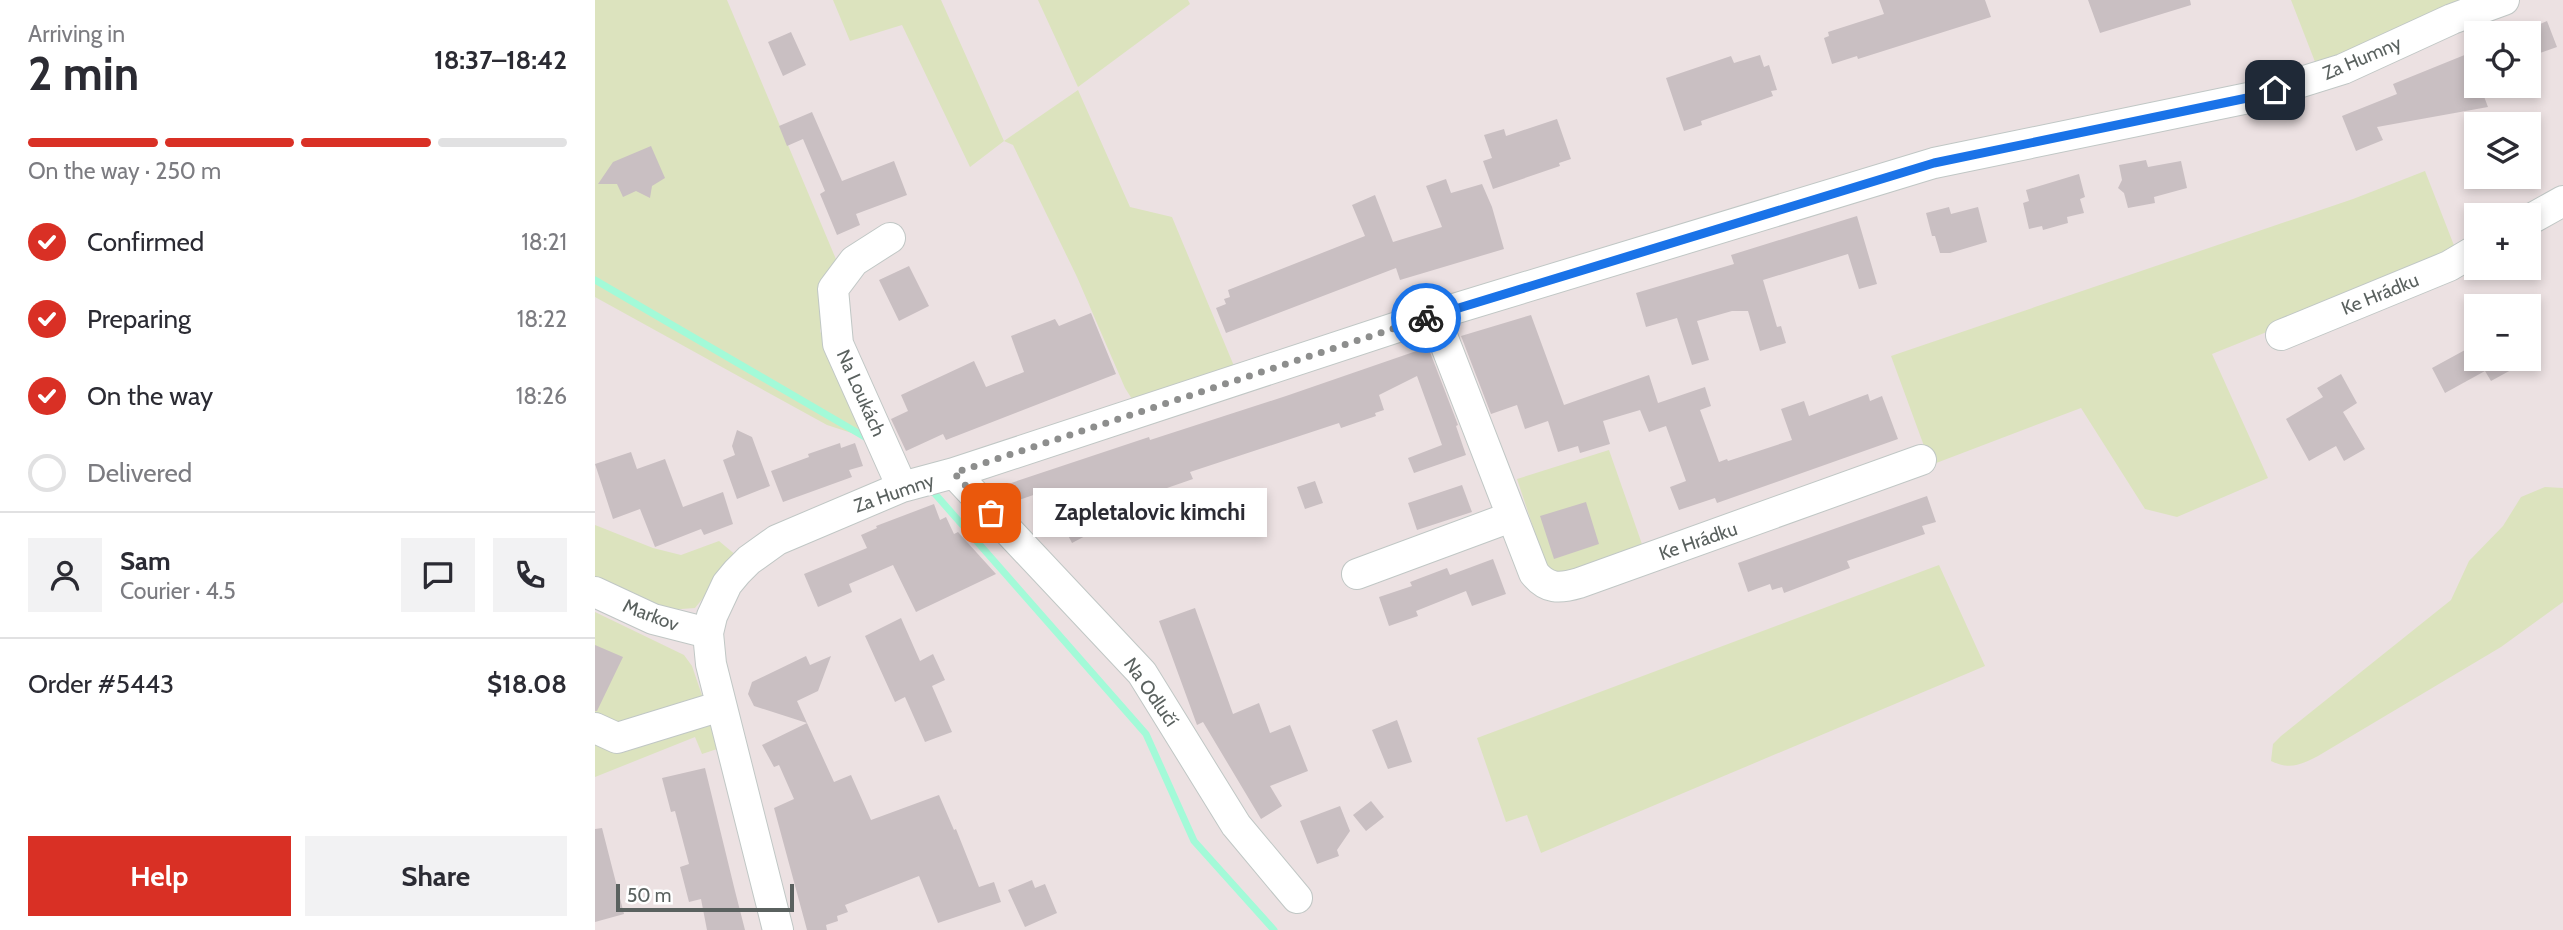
<!DOCTYPE html>
<html lang="en">
<head>
<meta charset="utf-8">
<style>
	body { margin:0; font-family:Cabin,sans-serif; background:#f2f2f3; color:#2b2b33; height:100vh; display:flex; flex-direction:column; font-size:26px; white-space:nowrap }
	* { box-sizing:border-box; margin:0 }
	p { font-size:23px; color:#7c7c81 }
	.icon { flex:none; width:38px; height:38px; fill:none; stroke:currentColor; stroke-width:2; stroke-linecap:round; stroke-linejoin:round }
	.map { position:relative; flex:1; overflow:hidden }
	.details { display:flex; flex-direction:column; background:#fff; width:595px }
	.details>* { flex:none }
	.fabs { position:absolute; left:1869px; top:21px; display:grid; gap:14px }
	.fabs a { display:grid; place-items:center; width:77px; height:77px; border-radius:0px; background:#fff; box-shadow:0 4px 10px #0003; font-size:35px }
	.scale { position:absolute; left:21px; bottom:18px; width:178px; box-sizing:border-box; padding-left:7px; border:4px solid #5a615f; border-top:0; font-size:19px; line-height:24px; white-space:nowrap; color:#5a615f; -webkit-text-stroke:5px #fff; paint-order:stroke }
	.pin { position:absolute; display:grid; place-items:center; width:60px; height:60px; color:#fff; margin:-30px; border-radius:14px; box-shadow:0 4px 10px #0006 }
	.courier { position:absolute; display:grid; place-items:center; width:70px; height:70px; margin:-35px; border:5px solid #1a73e8; border-radius:50%; background:#fff; color:#222; box-shadow:0 2px 9px #0007 }
	.bubble { position:absolute; height:49px; border-radius:0px; background:#fff; box-shadow:0 4px 10px #0003; font-size:23px; font-weight:800; line-height:49px; text-align:center }
	.head em { font-style:normal; font-weight:800 }
	.head div { display:flex; flex-direction:column-reverse }
	.head { display:flex; align-items:center; justify-content:space-between; height:119px; padding:0 28px }
	h1 { font-size:46px; font-weight:800; line-height:52px }
	.bar { display:grid; grid-template-columns:repeat(4,1fr); gap:10px 7px; align-content:center; height:84px; padding:0 28px }
	.bar i { height:9px; border-radius:5px; background:#e1e1e2 }
	.bar .current { background:#d93025 }
	.bar p { grid-column:span 4 }
	.line { display:flex; align-items:center; gap:18px; padding:0 28px; border-top:2px solid #e1e1e2 }
	.line div { flex:1 }
	.round { display:grid; place-items:center; flex:none; width:74px; height:74px; border-radius:0px; background:#f2f2f3 }
	ol { padding:0 28px; list-style:none }
	li { display:flex; align-items:center; gap:21px; height:77px }
	li p { margin-inline-start:auto }
	li .icon { padding:7px; border-radius:50%; background:#d93025; color:#fff; stroke-width:4 }
	li:last-child { color:#7c7c81 }
	li i { width:38px; height:38px; border:4px solid #e1e1e2; border-radius:50% }
	.button { display:flex; gap:14px; margin-top:auto; padding:14px 28px }
	.button a { flex:1; height:80px; border-radius:0px; background:#d93025; color:#fff; font-size:28px; font-weight:800; line-height:80px; text-align:center }
	.button a+a { background:#f2f2f3; color:#2b2b33 }
	main { display:flex; flex:1; min-height:0 }
	.map>svg:first-child { display:block }
	.green { fill:#dce3be }
	.lines { fill:none; stroke-linecap:round; stroke-linejoin:round }
	.stream { stroke:#a3fad8; stroke-width:7 }
	.building { fill:#c9bfc2 }
	.minor-casing { stroke:#c0c7c5; stroke-width:32 }
	.minor { stroke:#fff; stroke-width:30 }
	.done { stroke:#8d8e8d; stroke-width:7; stroke-dasharray:0 12.6 }
	.route { stroke:#1a73e8; stroke-width:9 }
	.labels { text-anchor:middle; dominant-baseline:central; stroke-width:6; stroke-linejoin:round; paint-order:stroke }
	.street-label { font-size:19px; fill:#5a615f; stroke:#fff }
</style>
</head>
<body>
<main>
<section class="details">
<div class="head"><div><h1>2 min</h1><p>Arriving in</p></div><em>18:37–18:42</em></div>
<div class="bar"><i class="current"></i><i class="current"></i><i class="current"></i><i></i><p>On the way · 250 m</p></div>
<ol>
<li><svg class="icon" aria-label="check" viewBox="0 0 24 24"><path d="M5 12l5 5 9-10"/></svg>Confirmed<p>18:21</p></li>
<li><svg class="icon" aria-label="check" viewBox="0 0 24 24"><path d="M5 12l5 5 9-10"/></svg>Preparing<p>18:22</p></li>
<li><svg class="icon" aria-label="check" viewBox="0 0 24 24"><path d="M5 12l5 5 9-10"/></svg>On the way<p>18:26</p></li>
<li><i></i>Delivered</li>
</ol>
<div class="line" style="height:126px"><a class="round"><svg class="icon" aria-label="person" viewBox="0 0 24 24"><circle cx="12" cy="8" r="4"/><path d="M4 21q1-7 8-7t8 7"/></svg></a><div><b>Sam</b><p>Courier · 4.5</p></div><a class="round"><svg class="icon" aria-label="chat" viewBox="0 0 24 24"><path d="M4 5h16v11H9l-5 4z"/></svg></a><a class="round"><svg class="icon" aria-label="phone" viewBox="0 0 24 24"><path d="M5 4h4l2 5-3 2q2 4 5 5l2-3 5 2v4C11 20 4 13 5 4z"/></svg></a></div>
<div class="line" style="height:91px"><div>Order #5443</div><b>$18.08</b></div>
<div class="button"><a>Help</a><a>Share</a></div>
</section>
<div class="map">
<svg width="1968" height="930" viewBox="0 0 1968 930">
	<rect width="100%" height="100%" fill="#ece1e2"/>
	<!-- green -->
	<path class="green" d="M0,0H132L243,264L225,331L272,438L232,425L0,297Z
		M238,0H346L409,141L483,90L535,207L577,217L639,366L537,399L530,388L482,277L418,145L409,141L375,167L307,25L255,41Z
		M443,0H593L595,4L483,87Z
		M1696,0H1880L1722,67Z
		M1830,171L1860,248L1684,327L1617,354L1673,478L1582,517L1550,509L1486,408L1336,465L1296,356L1758,199Z
		M1014,450L1048,547L970,577L952,569L922,479Z
		M1950,487L1968,488V602L1906,647L1723,756C1705,765 1695,770 1676,761L1678,744L1686,736L1856,600L1874,561L1908,526L1926,497Z
		M0,525L58,548L86,555L124,541L142,556L100,608L73,610L0,576Z
		M1344,565L1390,666L946,853L932,815L911,822L882,738Z
		M0,612L89,655L97,666L125,748L107,754L100,737L0,777Z"/>
	<g class="lines">
		<!-- stream -->
		<path class="stream" d="M0,280L275,440
			M334,487L551,734L599,841L679,930"/>
	</g>
	<!-- building -->
	<path class="building" d="M1284,0H1390L1396,17L1263,59L1262,56L1237,64L1229,38L1234,36L1233,32L1289,14Z
		M1493,0H1595L1596,5L1505,33Z
		M1952,21L1962,47L1934,57V29Z
		M196,32L211,65L188,76L173,42Z
		M1872,54L1881,77V86H1885L1893,107L1782,127L1788,140L1761,151L1747,116L1802,94L1798,84Z
		M1165,55L1169,67L1174,65L1182,90L1176,91L1178,96L1106,121L1107,125L1089,131L1071,78L1136,56L1139,63Z
		M217,112L247,181L299,161L312,195L261,214L265,225L242,235L225,194L230,191L208,139L192,146L184,126Z
		M962,119L976,159L964,163L965,166L898,189L888,161L897,158L889,135L909,129L911,136Z
		M56,146L70,178L57,186L55,198L41,191L28,197L22,184H3L18,162Z
		M1551,160L1553,167L1586,161L1592,188L1559,197L1560,203L1533,208L1529,193L1523,188L1527,180L1524,165Z
		M1484,174L1490,197L1485,199L1489,213L1472,217L1473,223L1448,230L1447,226L1434,229L1428,203L1434,201L1431,190Z
		M851,179L856,193L887,184L897,207L909,249L805,280L801,268L631,333L621,308L631,304L629,299L635,297L633,290L770,236L757,205L780,195L798,242L847,227L831,186Z
		M1354,207L1356,214L1383,207L1392,242L1355,253H1345L1340,236H1337L1331,213Z
		M1262,216L1282,284L1264,289L1253,254L1168,280L1182,327L1186,326L1191,343L1165,351L1153,311H1137L1102,321L1114,360L1097,365L1082,318L1051,327L1041,293L1139,264L1136,255Z
		M314,266L334,306L304,321L284,280Z
		M496,313L521,374L351,440L348,434L311,451L296,419L313,411L306,395L379,361L391,387L429,372L416,336L460,319L464,326Z
		M936,315L969,405L1054,375L1063,403L1110,387L1116,406L1105,410L1124,462L1132,459L1133,461L1197,440L1186,409L1209,401L1214,416L1273,394L1275,401L1287,396L1303,439L1122,503L1120,498L1084,510L1075,487L1091,481L1071,426L1054,432L1045,410L1008,421L1015,444L985,453L983,446L963,452L953,421L930,429L922,405L896,414L866,336Z
		M1881,344V359H1936L1896,381L1890,371L1850,393L1837,368Z
		M833,347L863,425L861,426L871,455L819,473L813,458L847,445L822,376L784,395L789,410L780,413L781,416L746,428L744,423L595,472L598,479L572,488L578,505L561,512L553,490L485,517L494,534L477,543L450,491L412,504L398,489L554,437L555,440L691,396Z
		M1746,374L1762,403L1748,412L1770,449L1749,461L1741,446L1714,461L1691,419L1728,397L1722,388Z
		M142,430L157,437L175,486L142,499L128,460L140,455L137,446Z
		M245,443L246,448L260,443L268,466L254,470L257,477L188,502L176,471L214,457L213,454Z
		M36,452L42,469L70,459L88,507L128,492L138,524L109,535L106,529L60,547L45,509L18,519L0,464Z
		M720,481L728,503L710,509L702,487Z
		M867,485L877,512L822,530L813,503Z
		M1332,496L1341,522L1327,526L1330,534L1252,561L1255,568L1189,593L1187,587L1177,590L1175,584L1153,592L1143,563Z
		M991,502L1004,544L959,559L945,516Z
		M339,504L345,520L351,517L359,534L363,532L401,574L321,612L298,565L254,584L257,592L223,607L209,574L272,548L266,535L282,528L281,526Z
		M898,559L911,594L877,606L871,591L821,611L823,616L794,626L784,597L817,586L815,582L852,568L855,575Z
		M600,608L638,714L664,703L675,733L695,725L713,771L675,786L687,806L666,819L608,722L602,725L564,621Z
		M306,618L325,661L338,654L350,680L337,686L357,732L330,742L310,697L300,702L270,636Z
		M0,645L28,657L2,711H0Z
		M211,656L215,665L236,656L223,691L202,701L212,723L159,706L153,694L157,682Z
		M802,720L817,762L793,769L777,730Z
		M212,723L239,782L256,775L276,820L344,795L359,830L361,829L384,887L399,882L406,902L343,923L324,876L250,905L253,912L242,916L243,921L231,925L232,930H212L179,808L199,799L184,765L179,767L167,745Z
		M110,768L140,891L150,930H112L106,899L94,902L85,867L94,864L80,811L76,812L67,778Z
		M776,801L789,817L771,831L758,815Z
		M745,806L755,831L742,850L744,856L722,864L705,821Z
		M7,828L29,914L0,922V829Z
		M437,880L440,888L450,884L462,913L430,927L413,890Z"/>
	<g class="lines">
		<defs>
			<path id="minor" d="M1934,220L1968,201
				M295,238L259,261L238,289L243,344L307,487
				M839,315L939,573C952,589 964,589 984,583L1326,460
				M1686,335L1854,266L1881,250
				M359,473L547,673L641,825L702,898
				M762,574L916,517
				M0,592L58,619L113,633
				M0,728L22,738L126,706
				M183,930L116,664L113,633L117,616L132,584L142,572L154,560L182,540L307,487L359,473L839,315L1339,163L1658,97L1748,69L1857,19L1909,0"/>
		</defs>
		<!-- minor casing -->
		<use href="#minor" class="minor-casing"/>
		<!-- minor -->
		<use href="#minor" class="minor"/>
	</g>
	<g class="lines">
		<!-- done -->
		<path class="done" d="M396,513L359,473L831,318"/>
		<!-- route -->
		<path class="route" d="M831,318L1339,163L1657,97L1680,90"/>
	</g>
	<g class="labels">
		<!-- street labels -->
		<g class="street-label">
			<text transform="translate(1767 58) rotate(-23)">Za Humny</text>
			<text transform="translate(1785 294) rotate(-22)">Ke Hrádku</text>
			<text transform="translate(266 393) rotate(66)">Na Loukách</text>
			<text transform="translate(299 493) rotate(-19)">Za Humny</text>
			<text transform="translate(1103 541) rotate(-19)">Ke Hrádku</text>
			<text transform="translate(56 615) rotate(21)">Markov</text>
			<text transform="translate(556 692) rotate(55)">Na Odlučí</text>
		</g>
	</g>
</svg>
<div class="fabs">
<a><svg class="icon" aria-label="locate" viewBox="0 0 24 24"><circle cx="12" cy="12" r="6"/><path d="M12 2v4M12 18v4M2 12h4M18 12h4"/></svg></a>
<a><svg class="icon" aria-label="layers" viewBox="0 0 24 24"><path d="M12 4l9 5-9 5-9-5zM3 14l9 5 9-5"/></svg></a>
<a>+</a>
<a>−</a>
</div>
<div class="scale">50 m</div>
<div class="pin" style="left:396px;top:513px;background:#ea580c"><svg class="icon" aria-label="bag" viewBox="0 0 24 24"><path d="M5 8h14l-1 12H6zM9 8a3 3 0 0 1 6 0"/></svg></div>
<div class="pin" style="left:1680px;top:90px;background:#1f2937"><svg class="icon" aria-label="home" viewBox="0 0 24 24"><path d="M3 11l9-7 9 7M6 9v11h12V9"/></svg></div>
<div class="courier" style="left:831px;top:318px"><svg class="icon" aria-label="bike" viewBox="0 0 24 24"><circle cx="6" cy="16" r="4"/><circle cx="18" cy="16" r="4"/><path d="M6 16l4-8h5l3 8M10 8l3 8H6M13 5h3"/></svg></div>
<div class="bubble" style="left:438px;top:488px;width:234px">Zapletalovic kimchi</div>
</div>
</main>
</body>
</html>
